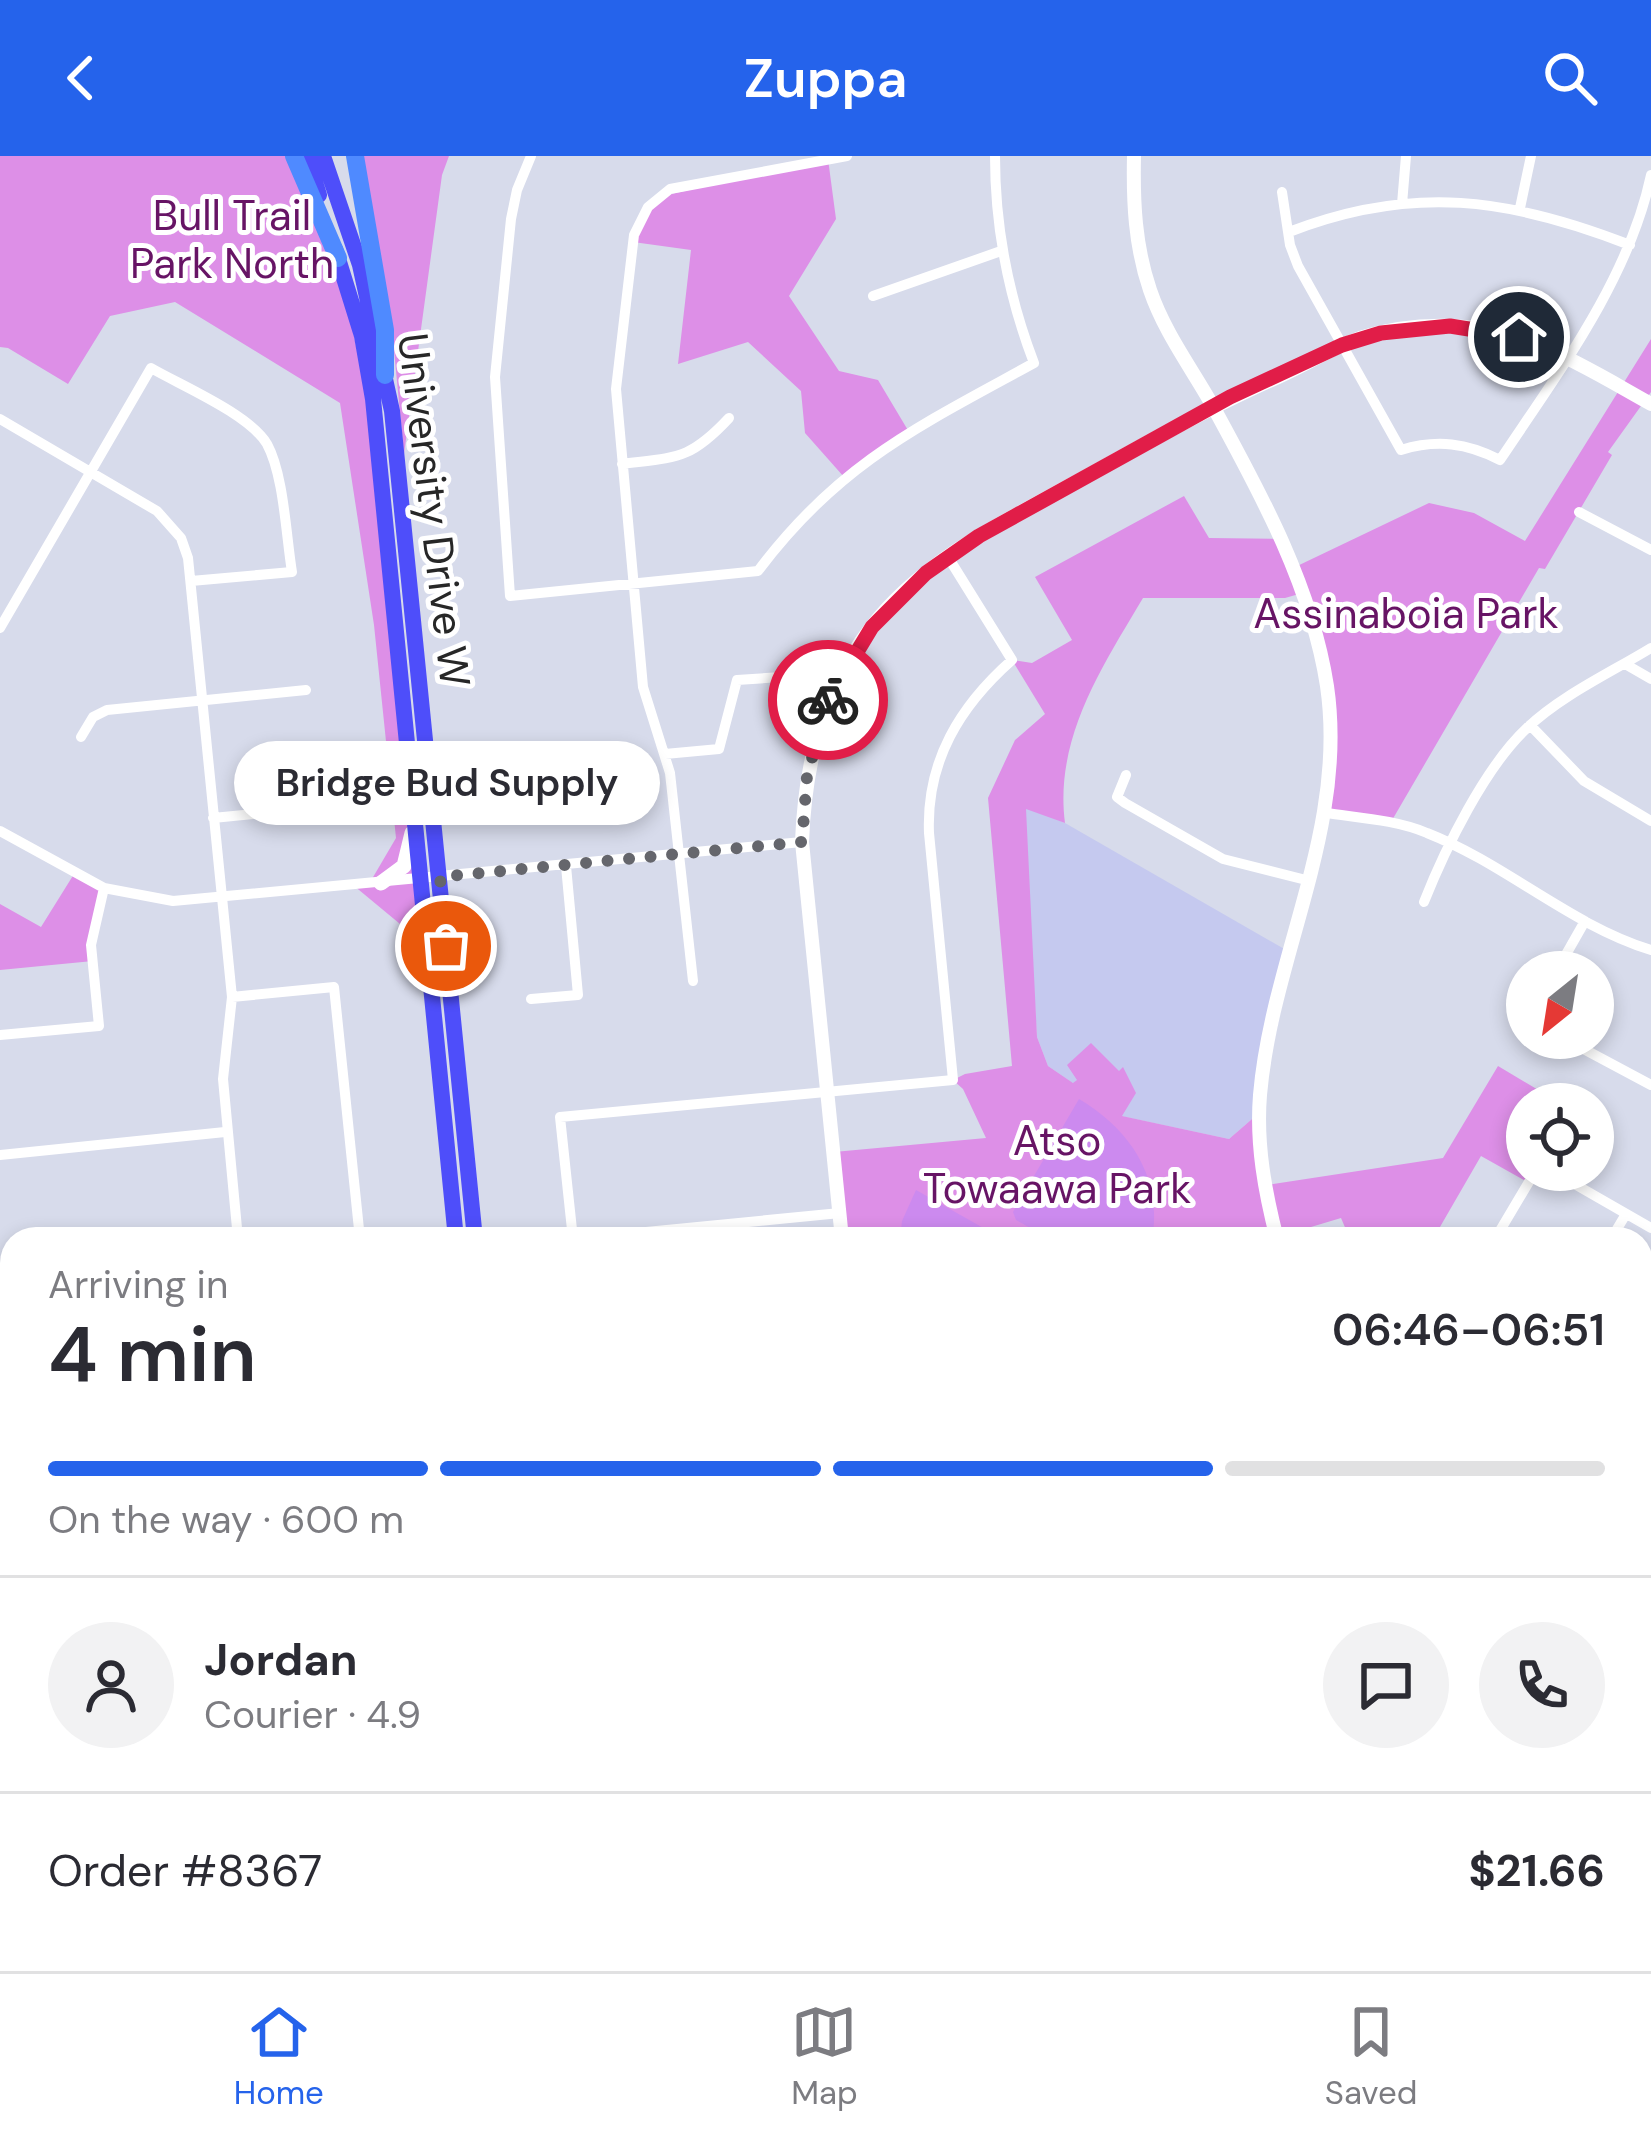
<!DOCTYPE html>
<html lang="en">
<head>
<meta charset="utf-8">
<style>
	body { margin:0; font-family:"DM Sans",sans-serif; background:#f2f2f3; color:#2b2b33; height:100vh; display:flex; flex-direction:column; font-size:45px; white-space:nowrap }
	* { box-sizing:border-box; margin:0 }
	p { font-size:39px; color:#7c7c81 }
	.icon { flex:none; width:66px; height:66px; fill:none; stroke:currentColor; stroke-width:2; stroke-linecap:round; stroke-linejoin:round }
	.map { position:relative; flex:1; overflow:hidden }
	.drawer { position:absolute; left:0px; top:1071px; width:1653px; height:744px; display:flex; flex-direction:column; background:#fff; border-radius:36px 36px 0 0; box-shadow:0 6px 18px #0003 }
	.drawer>* { flex:none }
	.needle { width:78px; rotate:210deg }
	.tools { position:absolute; left:1506px; top:795px; display:grid; gap:24px }
	.tools a { display:grid; place-items:center; width:108px; height:108px; border-radius:50%; background:#fff; box-shadow:0 6px 18px #0003; font-size:60px }
	.pin { position:absolute; display:grid; place-items:center; width:102px; height:102px; color:#fff; margin:-51px; border:6px solid #fff; border-radius:50%; box-shadow:0 3px 12px #0007 }
	.courier { position:absolute; display:grid; place-items:center; width:120px; height:120px; margin:-60px; border:9px solid #e11d48; border-radius:50%; background:#fff; color:#222; box-shadow:0 3px 15px #0007 }
	.bubble { position:absolute; height:84px; border-radius:42px; background:#fff; box-shadow:0 6px 18px #0003; font-size:39px; font-weight:600; line-height:84px; text-align:center }
	.headline em { font-style:normal; font-weight:600 }
	.headline div { display:flex; flex-direction:column-reverse }
	.headline { display:flex; align-items:center; justify-content:space-between; height:204px; padding:0 48px }
	h1 { font-size:78px; font-weight:600; line-height:90px }
	.bar { display:grid; grid-template-columns:repeat(4,1fr); gap:18px 12px; align-content:center; height:144px; padding:0 48px }
	.bar i { height:15px; border-radius:9px; background:#e1e1e2 }
	.bar .current { background:#2563eb }
	.bar p { grid-column:span 4 }
	.line { display:flex; align-items:center; gap:30px; padding:0 48px; border-top:3px solid #e1e1e2 }
	.line div { flex:1 }
	.round { display:grid; place-items:center; flex:none; width:126px; height:126px; border-radius:63px; background:#f2f2f3 }
	header { display:flex; justify-content:space-between; align-items:center; height:156px; padding:0 48px; background:#2563eb; color:#fff; font-size:54px; font-weight:600 }
	.menu { display:flex; justify-content:space-around; align-items:center; height:168px; border-top:3px solid #e1e1e2; background:#fff; font-size:33px; color:#7c7c81 }
	.menu a { display:grid; justify-items:center; gap:6px }
	.menu .current { color:#2563eb }
	.map>svg:first-child { display:block }
	.education { fill:#c5c9ef }
	.green { fill:#dd8fe7 }
	.pitch { fill:#cc8aef }
	.lines { fill:none; stroke-linecap:round; stroke-linejoin:round }
	.minor { stroke:#fff; stroke-width:10 }
	.tertiary { stroke:#fff; stroke-width:14 }
	.secondary { stroke:#fff; stroke-width:15 }
	.primary { stroke:#4e4efa; stroke-width:16 }
	.motorway { stroke:#4f8aff; stroke-width:18 }
	.done { stroke:#65666c; stroke-width:12; stroke-dasharray:0 21.6 }
	.route { stroke:#e11d48; stroke-width:15 }
	.labels { text-anchor:middle; dominant-baseline:central; stroke-width:10; stroke-linejoin:round; paint-order:stroke }
	.park-label { font-size:42px; fill:#671465; stroke:#fff }
	.street-label { font-size:42px; fill:#272727; stroke:#fff }
</style>
</head>
<body>
<header><svg class="icon" aria-label="back" viewBox="0 0 24 24"><path d="M15 5l-7 7 7 7"/></svg>Zuppa<svg class="icon" aria-label="search" viewBox="0 0 24 24"><circle cx="10" cy="10" r="6"/><path d="M15 15l6 6"/></svg></header>
<div class="map">
<svg width="1651" height="1815" viewBox="0 0 1651 1815">
	<rect width="100%" height="100%" fill="#d7dbeb"/>
	<!-- education -->
	<path class="education" d="M1026,651L1065,667L1293,798L1259,957L1229,983L1121,960L1048,910L1037,881L1025,683Z"/>
	<!-- green -->
	<path class="green" d="M0,0H285L312,54L348,151L367,244L429,792L353,729L369,728L396,682L374,469L340,247L175,146L110,160L68,228L8,192L0,191Z
		M361,0H449L442,19L404,298L390,153Z
		M828,3L836,63L789,140L839,215L878,224L909,276L844,321L805,277L801,235L748,186L678,208L691,94L633,86L658,41Z
		M1651,183V236L1608,296L1612,299L1545,413L1539,412L1391,666L1326,657L1331,577L1306,436L1285,442H1143C1102,511 1054,583 1065,667L1026,653L1037,881L1048,910L1073,927L1077,924L1067,909L1091,887L1119,915L1123,911L1136,937L1122,960L1229,983L1259,957L1266,1029L1443,1002L1498,910L1562,948H1527V1014H1536L1529,1027L1481,1000L1433,1083H1350L1341,1062L1271,1083H842L834,996L986,982L963,933L953,924L965,918L1012,910L988,642L1015,584L1045,558L1012,504L1032,507L1072,484L1035,421L1184,340L1209,382L1286,383L1293,412L1429,347L1474,357L1525,385Z
		M74,718L104,732L93,805L0,814V748L41,771Z
		M1641,1789L1651,1798V1815H1426L1425,1811L1454,1803H1641Z
		M827,1803H948L969,1815H821Z"/>
	<!-- pitch -->
	<path class="pitch" d="M1079,943C1130,973 1163,1022 1152,1083H1050L1016,1064L1013,1056Z
		M916,1034L1003,1083H900L902,1065Z"/>
	<g class="lines">
		<!-- minor -->
		<path class="minor" d="M531,0L517,34L511,63L495,221L510,440L758,415C839,307 919,270 1034,207C1008,139 995,73 995,0
			M1282,36L1290,89L1298,110L1401,294C1437,283 1467,287 1500,304C1558,217 1629,123 1651,19
			M1402,48L1406,0
			M1520,52L1531,0
			M1289,76C1412,28 1510,42 1630,89
			M873,140L1001,95
			M0,263L157,355L181,382L188,402L232,841L223,923L238,1083
			M622,308C677,301 690,304 729,262
			M1579,356L1651,394
			M0,472L151,212C182,230 249,258 267,288C284,319 286,380 292,416L191,425
			M1625,508L1651,523
			M1530,569L1584,625L1651,665
			M81,581L93,561L107,554L306,534
			M665,598L719,593L737,524L781,521L829,541
			M1126,619L1117,641L1125,647L1223,703L1310,725
			M1326,657C1360,662 1396,664 1427,677C1506,708 1570,769 1651,794
			M213,662L313,652
			M0,675L104,732L173,745L802,686
			M1424,746C1445,693 1485,611 1527,572C1562,539 1610,517 1651,492
			M1556,816L1585,765
			M693,825L670,617L643,531L616,233L634,79L648,51L670,33L847,0
			M232,841L334,831L360,1083
			M531,843L578,839L566,710
			M0,879L99,870L91,789L104,732
			M1563,882L1651,929
			M0,999L225,976
			M1550,1014L1651,1072
			M573,1083L560,961L953,924L929,677C926,605 960,550 1012,504L948,401
			M574,1083L840,1057
			M1495,1083L1536,1014
			M1611,1083L1626,1058
			M0,1117L12,1116
			M1641,1264L1651,1246
			M1641,1284L1651,1290
			M0,1300L12,1310
			M1641,1760L1651,1750
			M1641,1783L1651,1770
			M1424,1803L1426,1815
			M111,1815L115,1803
			M124,1815L131,1803"/>
		<!-- tertiary -->
		<path class="tertiary" d="M1134,0C1133,46 1135,90 1150,134C1165,178 1193,214 1215,254C1262,340 1312,432 1327,530C1348,673 1272,800 1260,939C1256,988 1265,1036 1277,1083
			M842,1083L802,686C805,607 822,537 870,473C921,405 1003,366 1076,326C1143,289 1208,252 1278,221C1306,209 1331,192 1360,182C1389,173 1420,169 1450,170C1527,172 1586,212 1651,248
			M1641,1442L1651,1448
			M1641,1522L1651,1505
			M0,1761L12,1768
			M71,1803L92,1815
			M356,1815L387,1803
			M402,1815L481,1803
			M1111,1815L1118,1803"/>
		<!-- secondary -->
		<path class="secondary" d="M381,727L404,710L412,677
			M831,1803L853,1815
			M869,1803L889,1815"/>
		<!-- primary -->
		<path class="primary" d="M307,0L319,39
			M323,0L360,109L392,255L475,1083
			M335,93L362,180L373,243L456,1083
			M527,1803L528,1815
			M544,1803L545,1815
			M562,1815L570,1803"/>
		<!-- motorway -->
		<path class="motorway" d="M294,0L338,102
			M355,0L385,174V219"/>
	</g>
	<g class="lines">
		<!-- done -->
		<path class="done" d="M446,790L440,721L802,686L807,620L828,544"/>
		<!-- route -->
		<path class="route" d="M828,544L872,471L926,417L979,380L1230,241L1342,189L1381,177L1450,170L1519,181"/>
	</g>
	<g class="labels">
		<!-- park labels -->
		<g class="park-label">
			<text x="232" y="59">Bull Trail<tspan x="232" dy="48">Park North</tspan></text>
			<text x="1406" y="457">Assinaboia Park</text>
			<text x="1057" y="984">Atso<tspan x="1057" dy="48">Towaawa Park</tspan></text>
		</g>
		<!-- street labels -->
		<g class="street-label">
			<text transform="translate(434 354) rotate(83)">University Drive W</text>
		</g>
	</g>
</svg>
<div class="tools">
<a><svg class="needle" viewBox="-14 -14 28 28"><path d="M0-13l5 13h-10z" fill="#e53935"/><path d="M0 13l5-13h-10z" fill="#7c7c81"/></svg></a>
<a><svg class="icon" aria-label="locate" viewBox="0 0 24 24"><circle cx="12" cy="12" r="6"/><path d="M12 2v4M12 18v4M2 12h4M18 12h4"/></svg></a>
</div>
<div class="pin" style="left:446px;top:790px;background:#ea580c"><svg class="icon" aria-label="bag" viewBox="0 0 24 24"><path d="M5 8h14l-1 12H6zM9 8a3 3 0 0 1 6 0"/></svg></div>
<div class="pin" style="left:1519px;top:181px;background:#1f2937"><svg class="icon" aria-label="home" viewBox="0 0 24 24"><path d="M3 11l9-7 9 7M6 9v11h12V9"/></svg></div>
<div class="courier" style="left:828px;top:544px"><svg class="icon" aria-label="bike" viewBox="0 0 24 24"><circle cx="6" cy="16" r="4"/><circle cx="18" cy="16" r="4"/><path d="M6 16l4-8h5l3 8M10 8l3 8H6M13 5h3"/></svg></div>
<div class="bubble" style="left:234px;top:585px;width:426px">Bridge Bud Supply</div>
<section class="drawer">
<div class="headline"><div><h1>4 min</h1><p>Arriving in</p></div><em>06:46–06:51</em></div>
<div class="bar"><i class="current"></i><i class="current"></i><i class="current"></i><i></i><p>On the way · 600 m</p></div>
<div class="line" style="height:216px"><a class="round"><svg class="icon" aria-label="person" viewBox="0 0 24 24"><circle cx="12" cy="8" r="4"/><path d="M4 21q1-7 8-7t8 7"/></svg></a><div><b>Jordan</b><p>Courier · 4.9</p></div><a class="round"><svg class="icon" aria-label="chat" viewBox="0 0 24 24"><path d="M4 5h16v11H9l-5 4z"/></svg></a><a class="round"><svg class="icon" aria-label="phone" viewBox="0 0 24 24"><path d="M5 4h4l2 5-3 2q2 4 5 5l2-3 5 2v4C11 20 4 13 5 4z"/></svg></a></div>
<div class="line" style="height:156px"><div>Order #8367</div><b>$21.66</b></div>
</section>
</div>
<nav class="menu">
<a class="current"><svg class="icon" aria-label="home" viewBox="0 0 24 24"><path d="M3 11l9-7 9 7M6 9v11h12V9"/></svg>Home</a>
<a><svg class="icon" aria-label="map" viewBox="0 0 24 24"><path d="M3 6l6-2 6 2 6-2v14l-6 2-6-2-6 2zM9 4v14M15 6v14"/></svg>Map</a>
<a><svg class="icon" aria-label="saved" viewBox="0 0 24 24"><path d="M7 4h10v16l-5-4-5 4z"/></svg>Saved</a>
</nav>
</body>
</html>
